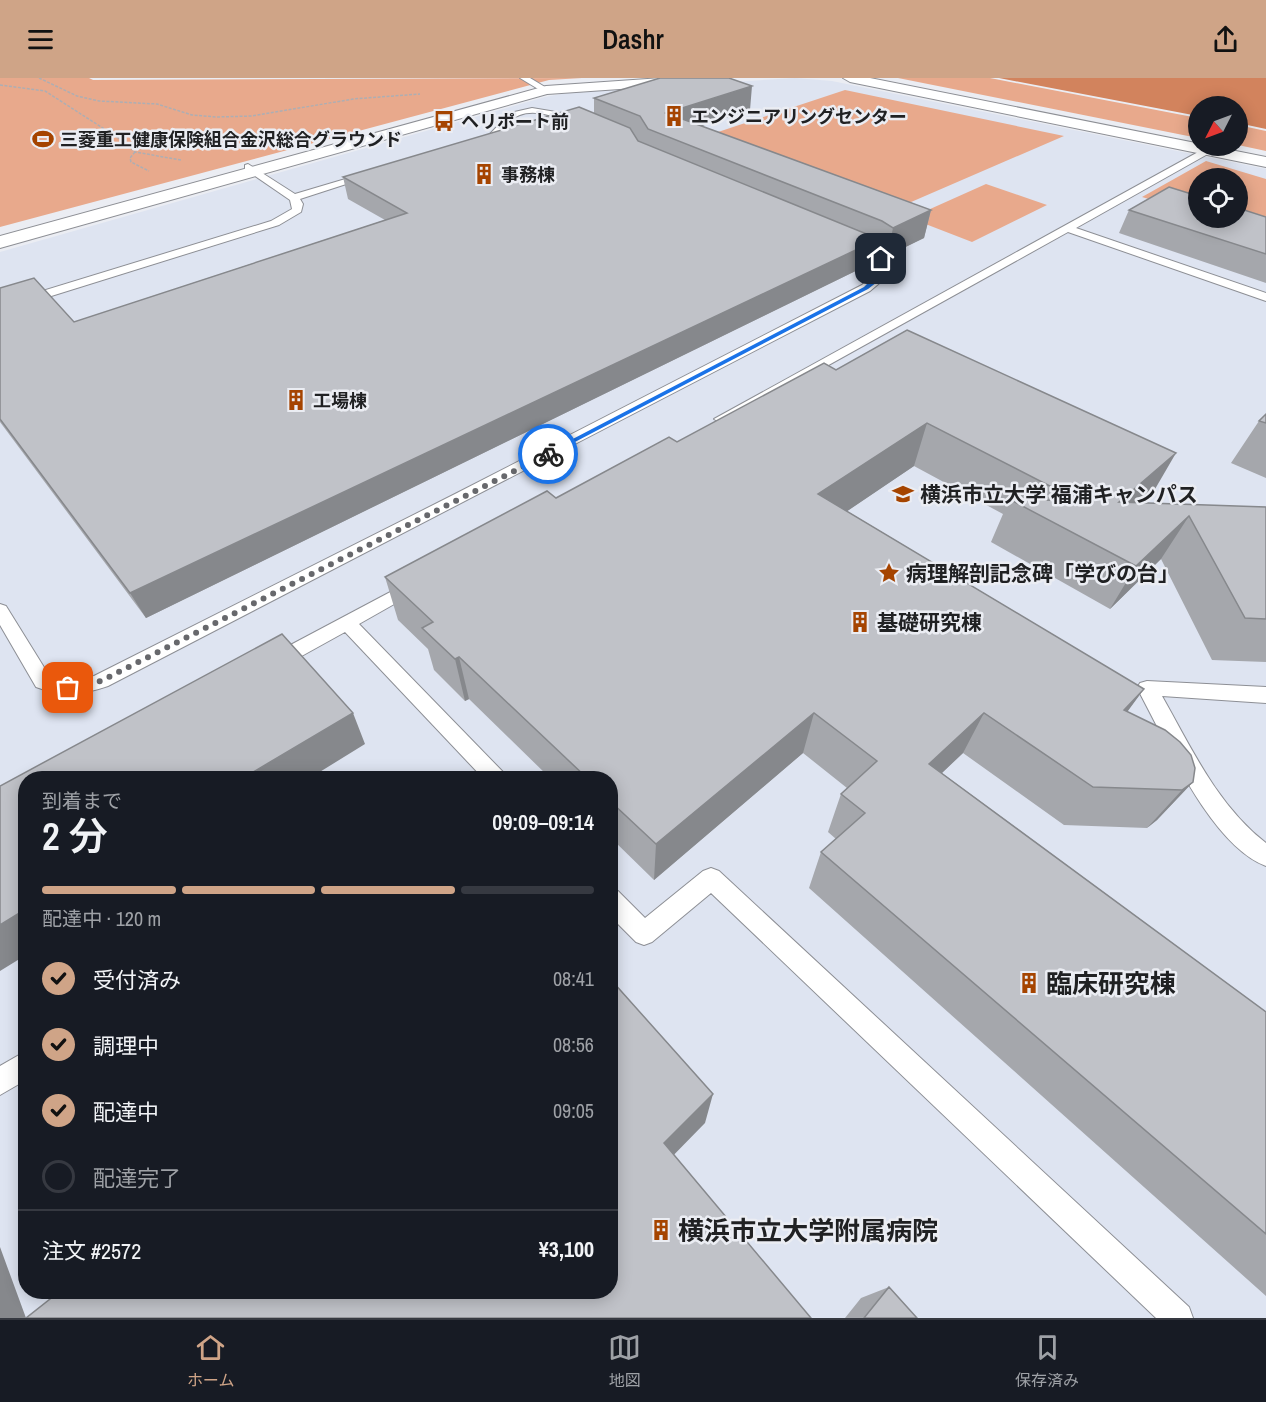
<!DOCTYPE html>
<html lang="ja">
<head>
<meta charset="utf-8">
<style>
	body { margin:0; font-family:"Archivo Narrow","Noto Sans JP",sans-serif; background:#242831; color:#f1f3f6; height:100vh; display:flex; flex-direction:column; font-size:22px; white-space:nowrap }
	* { box-sizing:border-box; margin:0 }
	p { font-size:20px; color:#9ea1a6 }
	.icon { flex:none; width:33px; height:33px; fill:none; stroke:currentColor; stroke-width:2; stroke-linecap:round; stroke-linejoin:round }
	.map { position:relative; flex:1; overflow:hidden }
	.panel { position:absolute; left:18px; top:693px; width:600px; height:528px; display:flex; flex-direction:column; background:#171b24; border-radius:24px; box-shadow:0 3px 15px #0003 }
	.panel>* { flex:none }
	.needle { width:39px; rotate:228deg }
	.fabs { position:absolute; left:1188px; top:18px; display:grid; gap:12px }
	.fabs a { display:grid; place-items:center; width:60px; height:60px; border-radius:50%; background:#171b24; box-shadow:0 3px 15px #0003; font-size:30px }
	.pin { position:absolute; display:grid; place-items:center; width:51px; height:51px; color:#fff; margin:-26px; border-radius:12px; box-shadow:0 3px 9px #0006 }
	.courier { position:absolute; display:grid; place-items:center; width:60px; height:60px; margin:-30px; border:4px solid #1a73e8; border-radius:50%; background:#fff; color:#222; box-shadow:0 2px 8px #0007 }
	.summary em { font-style:normal; font-weight:600 }
	.summary div { display:flex; flex-direction:column-reverse }
	.summary { display:flex; align-items:center; justify-content:space-between; height:102px; padding:0 24px }
	h1 { font-size:39px; font-weight:600; line-height:45px }
	.bar { display:grid; grid-template-columns:repeat(4,1fr); gap:9px 6px; align-content:center; height:72px; padding:0 24px }
	.bar i { height:8px; border-radius:4px; background:#363941 }
	.bar .on { background:#cfa487 }
	.bar p { grid-column:span 4 }
	.line { display:flex; align-items:center; gap:15px; padding:0 24px; border-top:2px solid #363941 }
	.line div { flex:1 }
	ol { padding:0 24px; list-style:none }
	li { display:flex; align-items:center; gap:18px; height:66px }
	li p { margin-inline-start:auto }
	li .icon { padding:6px; border-radius:50%; background:#cfa487; color:#111; stroke-width:4 }
	li:last-child { color:#9ea1a6 }
	li i { width:33px; height:33px; border:3px solid #363941; border-radius:50% }
	header { display:flex; justify-content:space-between; align-items:center; height:78px; padding:0 24px; background:#cfa487; color:#111; font-size:27px; font-weight:600 }
	.dock { display:flex; justify-content:space-around; align-items:center; height:84px; border-top:2px solid #363941; background:#171b24; font-size:16px; color:#9ea1a6 }
	.dock a { display:grid; justify-items:center; gap:3px }
	.dock .on { color:#cfa487 }
	.map>svg:first-child { display:block }
	.built { fill:#dee4f1; fill-rule:evenodd }
	.green { fill:#e8a98c }
	.water { fill:#d2835d }
	.lines { fill:none; stroke-linecap:round; stroke-linejoin:round }
	.service-casing { stroke:#8d8f95; stroke-width:2 }
	.tertiary-casing { stroke:#8d8f95; stroke-width:2 }
	.path { stroke:#adaeb3; stroke-width:1.5; stroke-dasharray:3 1.5; stroke-linecap:butt }
	.service { fill:#fff; fill-rule:evenodd }
	.tertiary { fill:#fff; fill-rule:evenodd }
	.wall { fill:#a5a7ac }
	.shaded-wall { fill:#86888c }
	.building { fill:#c0c2c8; stroke:#86888c; stroke-width:1.5 }
	.route { fill:#1a73e8 }
	.done { stroke:#67686c; stroke-width:6; stroke-dasharray:0 10.8 }
	.labels { text-anchor:middle; dominant-baseline:central; stroke-width:5; stroke-linejoin:round; paint-order:stroke }
	.far-poi-label { font-size:18px; font-weight:bold; fill:#202123; stroke:#ebedf3; text-anchor:start }
	.poi-label { font-size:21px; font-weight:bold; fill:#202123; stroke:#ebedf3; text-anchor:start }
	.near-poi-label { font-size:26px; font-weight:bold; fill:#202123; stroke:#ebedf3; text-anchor:start }
</style>
</head>
<body>
<header><svg class="icon" aria-label="menu" viewBox="0 0 24 24"><path d="M4 6h16M4 12h16M4 18h16"/></svg>Dashr<svg class="icon" aria-label="share" viewBox="0 0 24 24"><path d="M12 15V3M7 8l5-5 5 5M5 13v7h14v-7"/></svg></header>
<div class="map">
<svg width="1266" height="1240" viewBox="0 0 1266 1240">
	<rect width="100%" height="100%" fill="#ebedf3"/>
	<!-- built -->
	<path class="built" d="M795,0L832,3L1266,91V1240H0V174L545,19L572,14ZM1198,100H1238V140H1198ZM26,700H610V1214H26Z"/>
	<!-- green -->
	<path class="green" d="M0,0H89L93,2L582,0L549,2L0,149Z
		M898,0H990L1198,40V60Z
		M845,12L1064,58L888,134L697,61Z
		M1238,47L1266,53V73L1238,67Z
		M1206,83L1266,101V158L1238,140V100H1198V136L1142,119Z
		M986,106L1047,127L972,164L910,140Z"/>
	<!-- water -->
	<path class="water" d="M999,0H1266V51L1238,45V28H1198V38Z"/>
	<g class="lines">
		<defs>
			<path id="service" d="M520,0H530L550,12L543,14Z
				M532,30L556,34L585,45L581,48C559,41 528,24 508,45C498,56 493,63 478,68L473,65L489,57L510,35Z
				M1205,68H1215L1206,77L1076,150L1266,215V223L1068,154L726,344L721,345L714,341L1200,73Z
				M248,86L295,116L369,94L374,97L300,121L303,126L301,134L279,147L0,234V226L271,143L292,131L290,122L245,91V87Z
				M847,165C863,162 885,177 892,190L883,202L870,213L108,608C82,617 62,619 36,609L0,547V526L6,528L50,599L72,602L94,598L457,415L862,207L880,190L877,183L847,169Z
				M413,502L419,504L422,508L419,512L359,546L503,694L506,700H483L345,554L280,590H266L264,585L266,580Z
				M1147,603L1266,609V625L1162,618C1192,671 1217,727 1266,765V788C1210,767 1165,661 1137,610L1140,605Z
				M711,790L719,793L1189,1229L1193,1240H1156L711,815L652,864L644,867L636,864L610,838V810L618,813L645,840L703,793Z
				M26,973V1002L0,1017V988Z"/>
			<path id="tertiary" d="M662,0H729L722,4L547,16L0,170V158L546,8Z
				M843,0H870L1266,79V89L850,4Z"/>
		</defs>
		<!-- service casing -->
		<use href="#service" class="service-casing"/>
		<!-- tertiary casing -->
		<use href="#tertiary" class="tertiary-casing"/>
		<!-- path -->
		<path class="path" d="M39,0L77,18L99,23L157,26L192,37L217,39L252,38L353,21L420,16
			M0,7L45,13L123,63L135,74L181,82
			M135,74L130,80L131,84L149,93"/>
		<!-- service -->
		<use href="#service" class="service"/>
		<!-- tertiary -->
		<use href="#tertiary" class="tertiary"/>
	</g>
	<!-- wall -->
	<path class="wall" d="M594,20L750,32L701,48L931,132L924,160L887,178L877,172L874,184L146,540L0,344V210L74,244L385,142L348,121L343,99L594,35Z
		M1129,132L1266,139V205L1119,155Z
		M836,292L1151,418L1144,425L1266,429V584L1212,582L1161,481L1110,531L991,464L1003,436L914,388L847,433L1144,611L1127,633L1193,704L1157,742L1147,750L1064,747L963,675L942,695L1266,934V1218L809,810L821,774L836,761L828,754L841,716L847,710L803,675L654,802L610,759V700H550L469,621L465,623L434,592L428,571L398,542L385,499L677,364Z
		M1266,336V400L1231,385L1259,343Z
		M889,1209L917,1240H845L861,1220Z"/>
	<!-- shaded-wall -->
	<path class="shaded-wall" d="M752,8L750,32L669,59L666,35Z
		M931,132L924,160L887,178L893,150Z
		M879,161L874,184L146,540L130,515Z
		M927,345L914,388L809,459L818,416Z
		M1176,375L1151,418L1095,467L1119,424Z
		M1189,438L1161,481L1110,531L1136,488Z
		M459,579L469,621L465,623L455,581Z
		M1144,611L1114,652L1124,632Z
		M353,635L365,666L310,700H243Z
		M814,635L803,675L654,802L656,766Z
		M984,635L963,675L910,725L929,686Z
		M1193,704L1157,742L1147,750L1182,712Z
		M26,831V877L0,893V847Z
		M713,1016L705,1045L661,1090L664,1065Z
		M0,1169L26,1240H0Z"/>
	<!-- building -->
	<path class="building" d="M660,0H729L752,8L666,35L931,132L893,150L882,143L648,51L640,38L594,20Z
		M579,29L630,50L638,63L879,161L130,515L0,341V210L34,200L74,244L407,135L343,99Z
		M1169,109L1198,118V140H1238V130L1266,139V176L1129,132Z
		M907,252L1176,375L1119,424L1266,429V541L1245,540L1189,438L1136,488L1009,421L1079,423L927,345L818,416L1144,611L1124,632L1165,652L1180,664L1191,677L1195,690L1193,704L1182,712L1093,709L984,635L929,686L1266,934V1156L821,774L865,735L841,716L877,683L814,635L656,766L610,723V700H587L459,579L455,581L422,550L433,544L385,499L547,413L556,420L669,359L677,364L824,285L836,292Z
		M1266,336V345L1259,343Z
		M282,556L353,635L243,700H26V831L0,847V708Z
		M613,904L713,1016L664,1065L811,1240H26L59,1214H610V906Z
		M889,1209L917,1240H864Z"/>
	<!-- route -->
	<path class="route" d="M883,180L889,190L881,201L868,211L550,377L544,376L864,209L883,190L879,181Z"/>
	<g class="lines">
		<!-- done -->
		<path class="done" d="M68,610L101,603L548,376"/>
	</g>
	<!-- icons -->
	<defs>
		<symbol id="building-bare" viewBox="-9 -9 18 18"><path d="M-4-6H4V6H1V3H-1V6H-4ZM-2.5-4.3h1.7v1.8h-1.7ZM.8-4.3h1.7v1.8H.8ZM-2.5-1h1.7V.8h-1.7ZM.8-1h1.7V.8H.8Z" fill="#a54400" stroke="#ebedf3" stroke-width="2.5" paint-order="stroke"/></symbol>
		<symbol id="bus-bare" viewBox="-9 -9 18 18"><path d="M-5-6H5V4H4V6H2V4H-2V6H-4V4H-5ZM-3.5-4V0h7V-4ZM-3.5 1.2v1.5H-2V1.2ZM2 1.2v1.5H3.5V1.2Z" fill="#a54400" stroke="#ebedf3" stroke-width="2.5" paint-order="stroke"/></symbol>
		<symbol id="stadium-bare" viewBox="-9 -9 18 18"><path d="M0-5a6.5 5 0 1 0 0 10a6.5 5 0 1 0 0-10ZM-3.5-1.8h7v3.6h-7Z" fill="#a54400" stroke="#ebedf3" stroke-width="2.5" paint-order="stroke"/></symbol>
		<symbol id="university-bare" viewBox="-9 -9 18 18"><path d="M0-5L7-2L0 1L-7-2ZM-4 1L0 2.5L4 1V4Q0 6-4 4Z" fill="#a54400" stroke="#ebedf3" stroke-width="2.5" paint-order="stroke"/></symbol>
		<symbol id="sight-bare" viewBox="-9 -9 18 18"><path d="M0-6L1.8-2.2L6-1.7L2.9 1.2L3.7 5.4L0 3.3L-3.7 5.4L-2.9 1.2L-6-1.7L-1.8-2.2Z" fill="#a54400" stroke="#ebedf3" stroke-width="2.5" paint-order="stroke"/></symbol>
	</defs>
	<g fill-rule="evenodd">
		<use href="#building-bare" x="659" y="23" width="30" height="30"/>
		<use href="#bus-bare" x="429" y="28" width="30" height="30"/>
		<use href="#stadium-bare" x="28" y="46" width="30" height="30"/>
		<use href="#building-bare" x="469" y="81" width="30" height="30"/>
		<use href="#building-bare" x="281" y="307" width="30" height="30"/>
		<use href="#university-bare" x="888" y="401" width="30" height="30"/>
		<use href="#sight-bare" x="874" y="480" width="30" height="30"/>
		<use href="#building-bare" x="845" y="529" width="30" height="30"/>
		<use href="#building-bare" x="1014" y="890" width="30" height="30"/>
		<use href="#building-bare" x="646" y="1137" width="30" height="30"/>
	</g>
	<g class="labels">
		<!-- far-poi labels -->
		<g class="far-poi-label">
			<text x="691" y="38">エンジニアリングセンター</text>
			<text x="461" y="43">ヘリポート前</text>
			<text x="60" y="61">三菱重工健康保険組合金沢総合グラウンド</text>
			<text x="501" y="96">事務棟</text>
			<text x="313" y="322">工場棟</text>
		</g>
		<!-- poi labels -->
		<g class="poi-label">
			<text x="920" y="416">横浜市立大学 福浦キャンパス</text>
			<text x="906" y="495">病理解剖記念碑「学びの台」</text>
			<text x="877" y="544">基礎研究棟</text>
		</g>
		<!-- near-poi labels -->
		<g class="near-poi-label">
			<text x="1046" y="905">臨床研究棟</text>
			<text x="678" y="1152">横浜市立大学附属病院</text>
		</g>
	</g>
</svg>
<div class="fabs">
<a><svg class="needle" viewBox="-14 -14 28 28"><path d="M0-13l5 13h-10z" fill="#e53935"/><path d="M0 13l5-13h-10z" fill="#9ea1a6"/></svg></a>
<a><svg class="icon" aria-label="locate" viewBox="0 0 24 24"><circle cx="12" cy="12" r="6"/><path d="M12 2v4M12 18v4M2 12h4M18 12h4"/></svg></a>
</div>
<div class="pin" style="left:68px;top:610px;background:#ea580c"><svg class="icon" aria-label="bag" viewBox="0 0 24 24"><path d="M5 8h14l-1 12H6zM9 8a3 3 0 0 1 6 0"/></svg></div>
<div class="pin" style="left:881px;top:181px;background:#1f2937"><svg class="icon" aria-label="home" viewBox="0 0 24 24"><path d="M3 11l9-7 9 7M6 9v11h12V9"/></svg></div>
<div class="courier" style="left:548px;top:376px"><svg class="icon" aria-label="bike" viewBox="0 0 24 24"><circle cx="6" cy="16" r="4"/><circle cx="18" cy="16" r="4"/><path d="M6 16l4-8h5l3 8M10 8l3 8H6M13 5h3"/></svg></div>
<section class="panel">
<div class="summary"><div><h1>2 分</h1><p>到着まで</p></div><em>09:09–09:14</em></div>
<div class="bar"><i class="on"></i><i class="on"></i><i class="on"></i><i></i><p>配達中 · 120 m</p></div>
<ol>
<li><svg class="icon" aria-label="check" viewBox="0 0 24 24"><path d="M5 12l5 5 9-10"/></svg>受付済み<p>08:41</p></li>
<li><svg class="icon" aria-label="check" viewBox="0 0 24 24"><path d="M5 12l5 5 9-10"/></svg>調理中<p>08:56</p></li>
<li><svg class="icon" aria-label="check" viewBox="0 0 24 24"><path d="M5 12l5 5 9-10"/></svg>配達中<p>09:05</p></li>
<li><i></i>配達完了</li>
</ol>
<div class="line" style="height:78px"><div>注文 #2572</div><b>¥3,100</b></div>
</section>
</div>
<nav class="dock">
<a class="on"><svg class="icon" aria-label="home" viewBox="0 0 24 24"><path d="M3 11l9-7 9 7M6 9v11h12V9"/></svg>ホーム</a>
<a><svg class="icon" aria-label="map" viewBox="0 0 24 24"><path d="M3 6l6-2 6 2 6-2v14l-6 2-6-2-6 2zM9 4v14M15 6v14"/></svg>地図</a>
<a><svg class="icon" aria-label="saved" viewBox="0 0 24 24"><path d="M7 4h10v16l-5-4-5 4z"/></svg>保存済み</a>
</nav>
</body>
</html>
